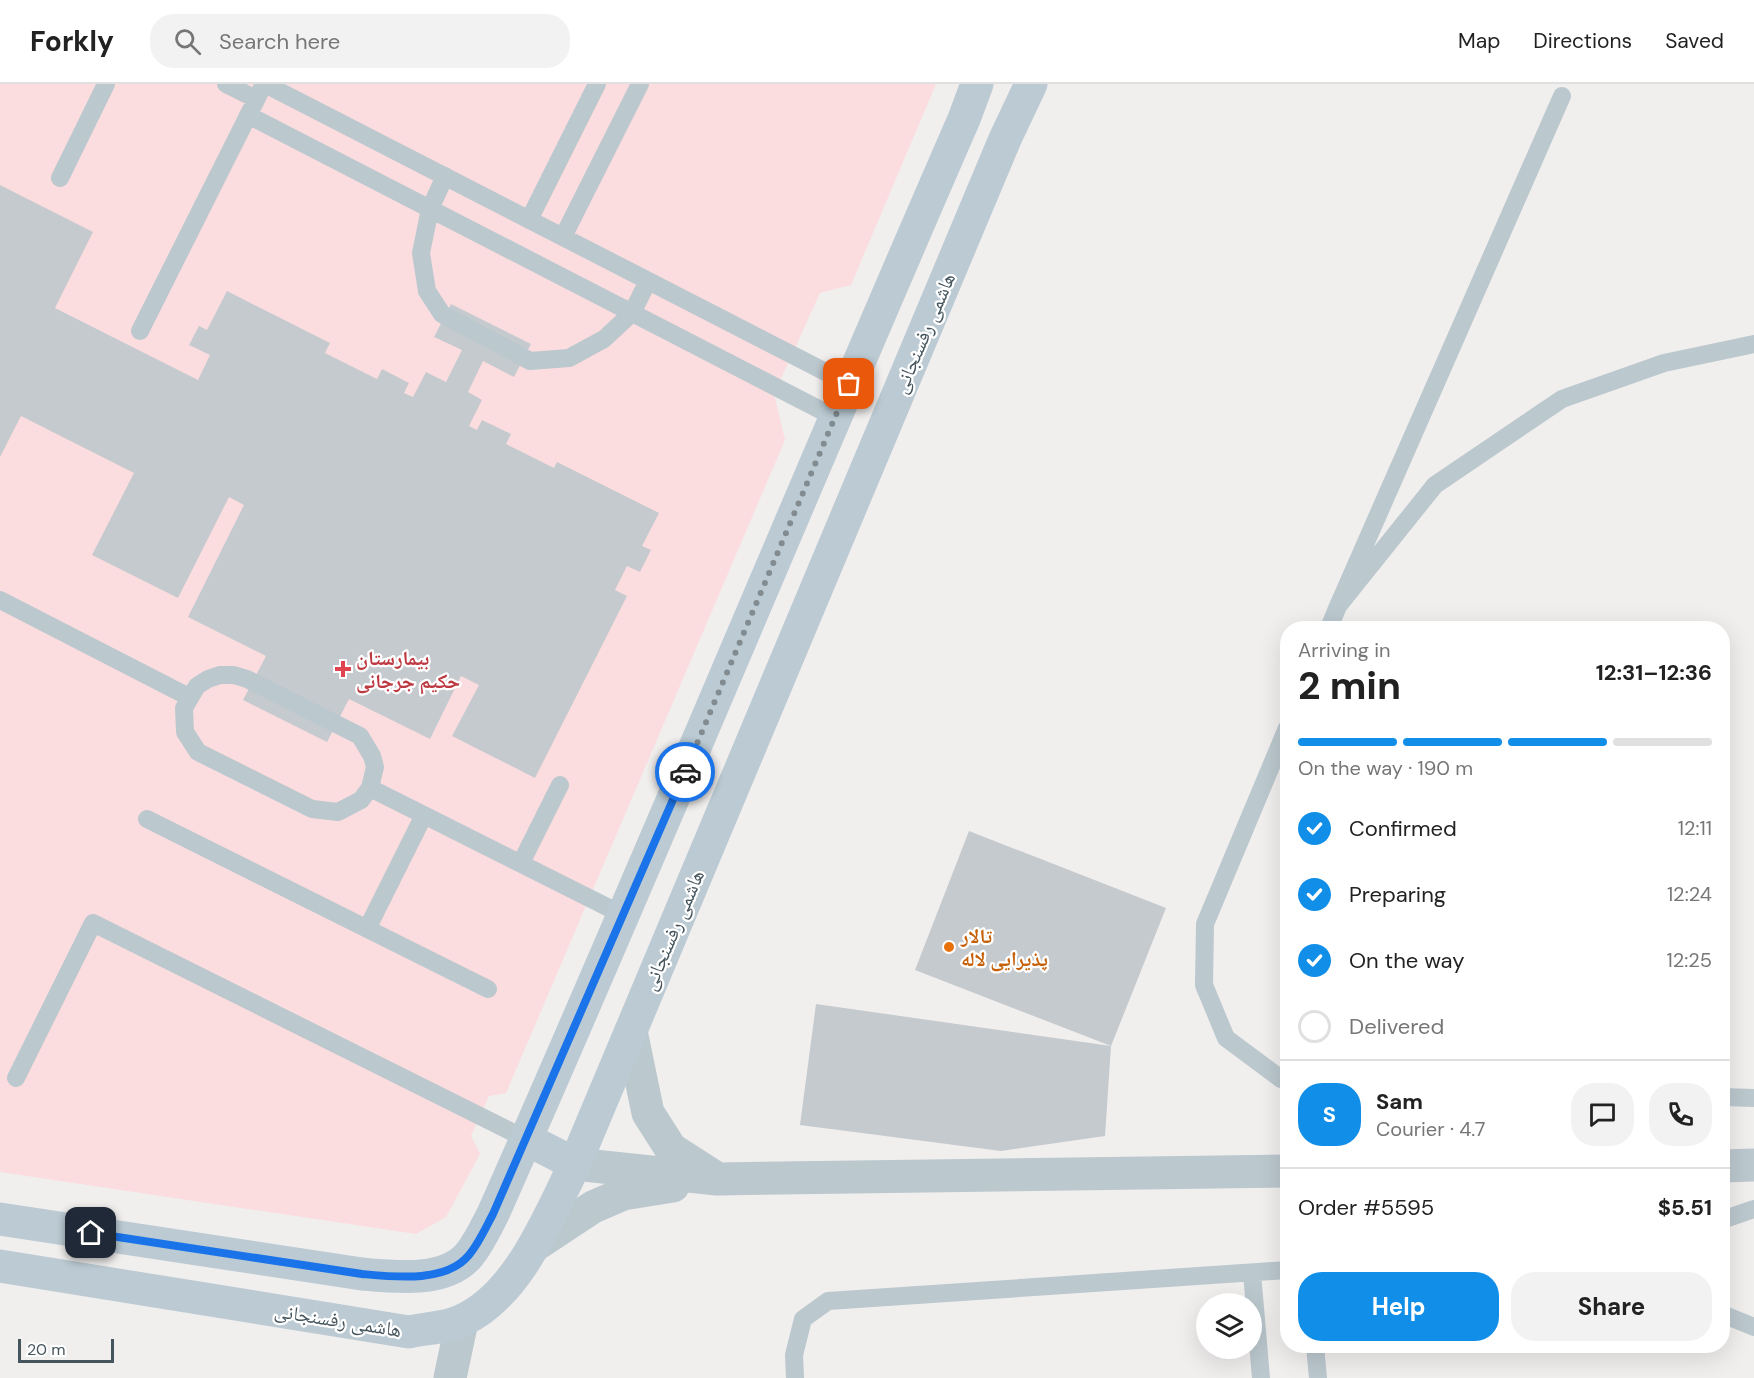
<!DOCTYPE html>
<html lang="en">
<head>
<meta charset="utf-8">
<style>
	body { margin:0; font-family:"DM Sans","Noto Naskh Arabic",sans-serif; background:#f2f2f2; color:#222; height:100vh; display:flex; flex-direction:column; font-size:22px; white-space:nowrap }
	* { box-sizing:border-box; margin:0 }
	p { font-size:20px; color:#767676 }
	.icon { flex:none; width:33px; height:33px; fill:none; stroke:currentColor; stroke-width:2; stroke-linecap:round; stroke-linejoin:round }
	.map { position:relative; flex:1; overflow:hidden }
	.details { position:absolute; left:1280px; top:537px; width:450px; height:732px; display:flex; flex-direction:column; background:#fff; border-radius:24px; box-shadow:0 6px 24px #0002 }
	.details>* { flex:none }
	.fabs { position:absolute; left:1196px; top:1209px; display:grid; gap:12px }
	.fabs a { display:grid; place-items:center; width:66px; height:66px; border-radius:50%; background:#fff; box-shadow:0 6px 24px #0002; font-size:30px }
	.scale { position:absolute; left:18px; bottom:15px; width:96px; box-sizing:border-box; padding-left:6px; border:3px solid #45555d; border-top:0; font-size:16px; line-height:21px; white-space:nowrap; color:#45555d; -webkit-text-stroke:4px #fff; paint-order:stroke }
	.pin { position:absolute; display:grid; place-items:center; width:51px; height:51px; color:#fff; margin:-26px; border-radius:12px; box-shadow:0 3px 9px #0006 }
	.courier { position:absolute; display:grid; place-items:center; width:60px; height:60px; margin:-30px; border:4px solid #1a73e8; border-radius:50%; background:#fff; color:#222; box-shadow:0 2px 8px #0007 }
	.headline em { font-style:normal; font-weight:700 }
	.headline div { display:flex; flex-direction:column-reverse }
	.headline { display:flex; align-items:center; justify-content:space-between; height:102px; padding:0 18px }
	h1 { font-size:39px; font-weight:700; line-height:45px }
	.bar { display:grid; grid-template-columns:repeat(4,1fr); gap:9px 6px; align-content:center; height:72px; padding:0 18px }
	.bar i { height:8px; border-radius:4px; background:#e0e0e0 }
	.bar .selected { background:#118ee8 }
	.bar p { grid-column:span 4 }
	.line { display:flex; align-items:center; gap:15px; padding:0 18px; border-top:2px solid #e0e0e0 }
	.line div { flex:1 }
	.round { display:grid; place-items:center; flex:none; width:63px; height:63px; border-radius:24px; background:#f2f2f2 }
	ol { padding:0 18px; list-style:none }
	li { display:flex; align-items:center; gap:18px; height:66px }
	li p { margin-inline-start:auto }
	li .icon { padding:6px; border-radius:50%; background:#118ee8; color:#fff; stroke-width:4 }
	li:last-child { color:#767676 }
	li i { width:33px; height:33px; border:3px solid #e0e0e0; border-radius:50% }
	.action { display:flex; gap:12px; margin-top:auto; padding:12px 18px }
	.action a { flex:1; height:69px; border-radius:24px; background:#118ee8; color:#fff; font-size:24px; font-weight:700; line-height:69px; text-align:center }
	.action a+a { background:#f2f2f2; color:#222 }
	header { display:flex; align-items:center; gap:36px; box-sizing:border-box; height:84px; padding:0 30px; background:#fff; border-bottom:2px solid #e0e0e0 }
	header strong { font-size:28px }
	nav { display:flex; gap:33px; margin-inline-start:auto; font-size:21px }
	.search { width:420px; height:54px; background:#f2f2f2; display:flex; align-items:center; gap:15px; box-sizing:border-box; padding:0 21px; border-radius:24px; color:#767676; font-size:22px }
	.map>svg:first-child { display:block }
	.medical { fill:#fcdddf }
	.building { fill:#c5cace }
	.lines { fill:none; stroke-linecap:round; stroke-linejoin:round }
	.lane { stroke:#bbc8ce; stroke-width:18 }
	.street { stroke:#bbc8ce; stroke-width:33 }
	.secondary { stroke:#bbcad3; stroke-width:33 }
	.done { stroke:#818b90; stroke-width:6; stroke-dasharray:0 10.8 }
	.route { stroke:#1a73e8; stroke-width:8 }
	.health-dot { fill:#e0444e; stroke:#fff; stroke-width:2 }
	.food-dot { fill:#e8710a; stroke:#fff; stroke-width:2 }
	.labels { text-anchor:middle; dominant-baseline:central; stroke-width:4.5; stroke-linejoin:round; paint-order:stroke }
	.street-label { font-size:20px; fill:#45555d; stroke:#fff }
	.health-label { font-size:20px; font-weight:bold; fill:#be3a42; stroke:#fff; text-anchor:start }
	.food-label { font-size:20px; font-weight:bold; fill:#c56008; stroke:#fff; text-anchor:start }
</style>
</head>
<body>
<header>
<strong>Forkly</strong>
<div class="search"><svg class="icon" aria-label="search" viewBox="0 0 24 24"><circle cx="10" cy="10" r="6"/><path d="M15 15l6 6"/></svg>Search here</div>
<nav><a>Map</a><a>Directions</a><a>Saved</a></nav>
</header>
<div class="map">
<svg width="1754" height="1294" viewBox="0 0 1754 1294">
	<rect width="100%" height="100%" fill="#f1eeee"/>
	<!-- medical -->
	<path class="medical" d="M0,0H936L851,201L820,209L774,310L785,356L506,1009L489,1012L471,1052L480,1070L446,1133L416,1150L0,1088Z"/>
	<!-- building -->
	<path class="building" d="M0,101L93,148L55,224L198,296L210,271L189,261L199,242L207,246L227,207L330,259L325,269L377,295L382,285L409,299L404,309L413,313L426,288L446,298L462,266L434,253L451,220L531,260L514,293L483,277L468,308L482,316L469,342L477,346L482,336L511,350L506,360L554,384L557,378L659,429L642,462L651,466L640,488L627,482L615,506L627,512L535,694L452,652L479,601L461,592L430,655L349,615L327,658L243,616L266,572L188,533L244,421L229,413L178,514L92,471L134,389L21,332L0,373Z
		M969,747L1166,824L1111,962L915,886Z
		M816,920L1111,962L1105,1052L1001,1067L800,1041Z"/>
	<g class="lines">
		<!-- lane -->
		<path class="lane" d="M226,0L256,15
			M265,0L849,300
			M248,31L834,333
			M445,92L430,125L421,169L427,207L442,230L530,277L569,274L604,255L632,229L648,197
			M60,94L106,0
			M529,136L597,0
			M563,153L640,0
			M140,247L264,0
			M0,516L189,613
			M1338,522L1562,12
			M1329,544L1338,522L1435,401L1562,315L1664,279L1754,260
			M220,591H234L247,595L360,652L372,672L375,683L370,704L361,716L338,728L312,725L198,668L185,648L184,624L197,602L208,595Z
			M1287,644L1205,840L1204,901L1226,954L1281,995L1287,996
			M370,704L625,832
			M147,735L488,905
			M521,779L560,701
			M367,845L424,731
			M16,994L93,839L526,1055
			M1722,1013L1754,1014
			M1722,1136L1754,1125
			M1252,1189L1261,1294
			M1722,1230L1754,1243
			M1315,1262L1318,1294
			M795,1294L794,1271L803,1235L828,1217L1287,1186"/>
		<!-- street -->
		<path class="street" d="M631,947L648,1029L671,1065L713,1092
			M575,1080L717,1095L1287,1087
			M1722,1082L1754,1081
			M534,1162L593,1123L623,1110L673,1102
			M450,1294L462,1237"/>
		<!-- secondary -->
		<path class="secondary" d="M526,1055L575,1080
			M0,1135L362,1190C395,1193 446,1199 469,1171C479,1159 486,1143 493,1130C654,767 805,399 964,35L977,0
			M0,1182L409,1248C425,1244 448,1244 463,1236C519,1210 549,1132 575,1080L1005,55L1031,0"/>
	</g>
	<g class="lines">
		<!-- done -->
		<path class="done" d="M685,688L849,300"/>
		<!-- route -->
		<path class="route" d="M91,1149L362,1190C395,1193 446,1199 469,1171C479,1159 486,1143 493,1130L685,688"/>
	</g>
	<!-- markers -->
	<path class="health-dot" d="M340 576h6v6h6v6h-6v6h-6v-6h-6v-6h6z"/>
	<circle class="food-dot" cx="949" cy="863" r="6"/>
	<g class="labels">
		<!-- street labels -->
		<g class="street-label">
			<text transform="translate(924 249) rotate(-67)">هاشمی رفسنجانی</text>
			<text transform="translate(673 846) rotate(-67)">هاشمی رفسنجانی</text>
			<text transform="translate(338 1236) rotate(9)">هاشمی رفسنجانی</text>
		</g>
		<!-- health labels -->
		<g class="health-label">
			<text x="356" y="574">بیمارستان<tspan x="356" dy="23">حکیم جرجانی</tspan></text>
		</g>
		<!-- food labels -->
		<g class="food-label">
			<text x="961" y="852">تالار<tspan x="961" dy="23">پذیرایی لاله</tspan></text>
		</g>
	</g>
</svg>
<div class="fabs">
<a><svg class="icon" aria-label="layers" viewBox="0 0 24 24"><path d="M12 4l9 5-9 5-9-5zM3 14l9 5 9-5"/></svg></a>
</div>
<div class="scale">20 m</div>
<div class="pin" style="left:849px;top:300px;background:#ea580c"><svg class="icon" aria-label="bag" viewBox="0 0 24 24"><path d="M5 8h14l-1 12H6zM9 8a3 3 0 0 1 6 0"/></svg></div>
<div class="pin" style="left:91px;top:1149px;background:#1f2937"><svg class="icon" aria-label="home" viewBox="0 0 24 24"><path d="M3 11l9-7 9 7M6 9v11h12V9"/></svg></div>
<div class="courier" style="left:685px;top:688px"><svg class="icon" aria-label="car" viewBox="0 0 24 24"><path d="M5 17H2v-5l4-1 3-4h7l3 4 3 1v5h-3M9 17h6M6 11h13"/><circle cx="7" cy="17" r="2"/><circle cx="17" cy="17" r="2"/></svg></div>
<section class="details">
<div class="headline"><div><h1>2 min</h1><p>Arriving in</p></div><em>12:31–12:36</em></div>
<div class="bar"><i class="selected"></i><i class="selected"></i><i class="selected"></i><i></i><p>On the way · 190 m</p></div>
<ol>
<li><svg class="icon" aria-label="check" viewBox="0 0 24 24"><path d="M5 12l5 5 9-10"/></svg>Confirmed<p>12:11</p></li>
<li><svg class="icon" aria-label="check" viewBox="0 0 24 24"><path d="M5 12l5 5 9-10"/></svg>Preparing<p>12:24</p></li>
<li><svg class="icon" aria-label="check" viewBox="0 0 24 24"><path d="M5 12l5 5 9-10"/></svg>On the way<p>12:25</p></li>
<li><i></i>Delivered</li>
</ol>
<div class="line" style="height:108px"><b class="round" style="background:#118ee8;color:#fff">S</b><div><b>Sam</b><p>Courier · 4.7</p></div><a class="round"><svg class="icon" aria-label="chat" viewBox="0 0 24 24"><path d="M4 5h16v11H9l-5 4z"/></svg></a><a class="round"><svg class="icon" aria-label="phone" viewBox="0 0 24 24"><path d="M5 4h4l2 5-3 2q2 4 5 5l2-3 5 2v4C11 20 4 13 5 4z"/></svg></a></div>
<div class="line" style="height:78px"><div>Order #5595</div><b>$5.51</b></div>
<div class="action"><a>Help</a><a>Share</a></div>
</section>
</div>
</body>
</html>
